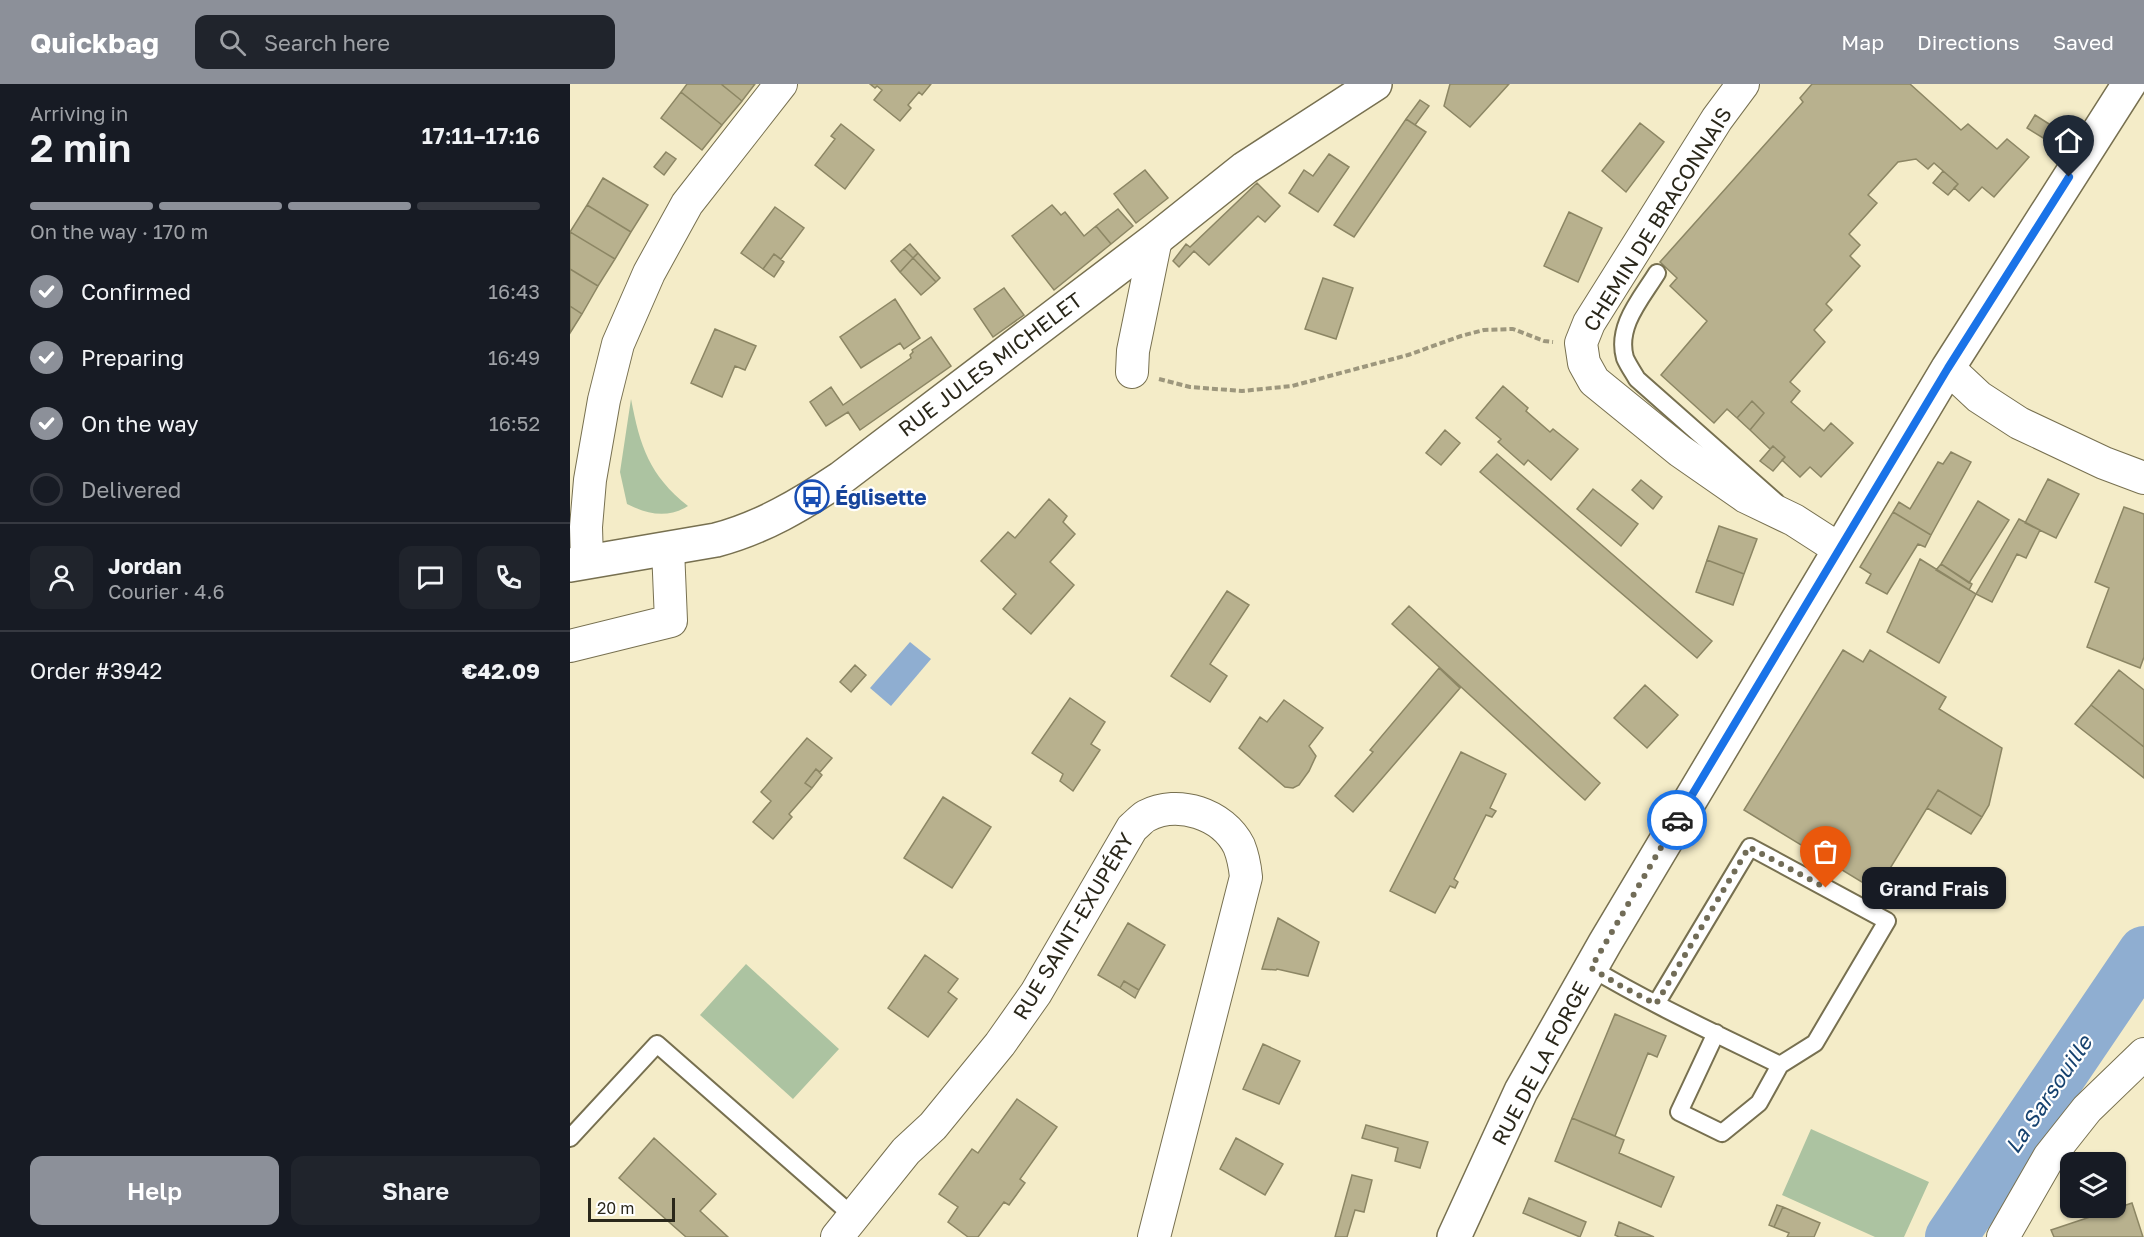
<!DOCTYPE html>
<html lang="en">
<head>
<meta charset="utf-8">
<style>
	body { margin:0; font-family:"Golos Text",sans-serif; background:#20242c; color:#f1f3f6; height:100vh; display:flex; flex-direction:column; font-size:22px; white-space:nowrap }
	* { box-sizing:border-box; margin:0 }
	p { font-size:20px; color:#9ea1a6 }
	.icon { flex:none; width:33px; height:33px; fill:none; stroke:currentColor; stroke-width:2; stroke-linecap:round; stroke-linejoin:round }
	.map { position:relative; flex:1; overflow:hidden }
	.panel { display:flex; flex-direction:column; background:#171b24; width:570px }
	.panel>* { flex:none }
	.fabs { position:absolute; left:1490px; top:1068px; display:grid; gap:12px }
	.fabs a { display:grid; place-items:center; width:66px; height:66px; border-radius:12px; background:#171b24; box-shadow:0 2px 4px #0004; font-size:30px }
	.scale { position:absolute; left:18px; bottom:15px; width:87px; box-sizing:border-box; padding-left:6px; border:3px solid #2a271a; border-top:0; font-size:16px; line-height:21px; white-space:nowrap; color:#2a271a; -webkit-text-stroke:4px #fff; paint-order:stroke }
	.pin { position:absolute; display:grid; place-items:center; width:51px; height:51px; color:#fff; margin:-62px -26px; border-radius:50% 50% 50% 0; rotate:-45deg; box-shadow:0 0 6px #0007 }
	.pin .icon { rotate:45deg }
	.courier { position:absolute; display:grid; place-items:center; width:60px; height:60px; margin:-30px; border:4px solid #1a73e8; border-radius:50%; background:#fff; color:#222; box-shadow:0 2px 8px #0007 }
	.bubble { position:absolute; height:42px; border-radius:12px; background:#171b24; box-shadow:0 2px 4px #0004; font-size:20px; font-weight:600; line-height:42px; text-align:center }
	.headline em { font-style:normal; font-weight:600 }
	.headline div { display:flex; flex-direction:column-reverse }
	.headline { display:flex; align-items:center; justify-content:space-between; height:102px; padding:0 30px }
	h1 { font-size:39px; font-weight:600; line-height:45px }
	.bar { display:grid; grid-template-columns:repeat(4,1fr); gap:9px 6px; align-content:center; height:72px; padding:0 30px }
	.bar i { height:8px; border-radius:4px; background:#363941 }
	.bar .on { background:#8c9099 }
	.bar p { grid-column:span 4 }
	.line { display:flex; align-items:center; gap:15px; padding:0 30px; border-top:2px solid #363941 }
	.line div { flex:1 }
	.round { display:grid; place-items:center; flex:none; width:63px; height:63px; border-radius:12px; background:#20242c }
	ol { padding:0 30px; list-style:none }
	li { display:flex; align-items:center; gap:18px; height:66px }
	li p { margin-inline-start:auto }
	li .icon { padding:6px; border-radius:50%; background:#8c9099; color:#fff; stroke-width:4 }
	li:last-child { color:#9ea1a6 }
	li i { width:33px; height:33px; border:3px solid #363941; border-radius:50% }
	.cta { display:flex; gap:12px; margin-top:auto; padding:12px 30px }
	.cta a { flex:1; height:69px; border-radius:12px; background:#8c9099; color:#fff; font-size:24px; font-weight:600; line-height:69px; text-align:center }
	.cta a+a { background:#20242c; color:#f1f3f6 }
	header { display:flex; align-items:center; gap:36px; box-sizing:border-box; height:84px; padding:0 30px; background:#8c9099; color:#fff }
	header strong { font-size:28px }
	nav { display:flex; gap:33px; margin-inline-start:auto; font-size:21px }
	.search { width:420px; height:54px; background:#20242c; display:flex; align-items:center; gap:15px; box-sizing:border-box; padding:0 21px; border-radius:12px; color:#9ea1a6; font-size:22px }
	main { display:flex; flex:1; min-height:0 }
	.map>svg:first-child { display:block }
	.green { fill:#acc3a1 }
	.water { fill:#8faed1 }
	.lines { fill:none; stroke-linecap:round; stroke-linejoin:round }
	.river { stroke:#8faed1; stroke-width:52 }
	.building { fill:#b8b18e; stroke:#8c8664; stroke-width:1.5 }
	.service-casing { stroke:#777050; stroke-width:20 }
	.minor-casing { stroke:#777050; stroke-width:34 }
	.secondary-casing { stroke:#777050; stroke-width:36 }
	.path { stroke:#9d977d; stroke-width:4; stroke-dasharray:6 3; stroke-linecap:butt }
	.service { stroke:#fff; stroke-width:16 }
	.minor { stroke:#fff; stroke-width:32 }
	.secondary { stroke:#fff; stroke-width:33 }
	.done { stroke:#716c57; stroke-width:6; stroke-dasharray:0 10.8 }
	.route { stroke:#1a73e8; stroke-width:8 }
	.labels { text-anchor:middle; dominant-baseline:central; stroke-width:4.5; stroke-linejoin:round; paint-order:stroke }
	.street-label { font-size:21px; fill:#2a271a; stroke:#fff }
	.transit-label { font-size:21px; font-weight:bold; fill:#164399; stroke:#fff; text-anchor:start }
	.water-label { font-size:22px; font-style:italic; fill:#16426f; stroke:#fff }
</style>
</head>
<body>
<header>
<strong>Quickbag</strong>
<div class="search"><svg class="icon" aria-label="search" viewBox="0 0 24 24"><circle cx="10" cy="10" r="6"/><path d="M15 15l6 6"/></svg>Search here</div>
<nav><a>Map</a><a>Directions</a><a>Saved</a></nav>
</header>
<main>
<section class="panel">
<div class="headline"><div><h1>2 min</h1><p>Arriving in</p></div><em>17:11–17:16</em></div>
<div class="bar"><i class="on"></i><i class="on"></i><i class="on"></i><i></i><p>On the way · 170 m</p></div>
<ol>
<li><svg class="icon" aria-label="check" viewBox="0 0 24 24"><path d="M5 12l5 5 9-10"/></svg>Confirmed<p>16:43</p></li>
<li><svg class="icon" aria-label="check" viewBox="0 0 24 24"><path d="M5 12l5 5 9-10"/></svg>Preparing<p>16:49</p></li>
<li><svg class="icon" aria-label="check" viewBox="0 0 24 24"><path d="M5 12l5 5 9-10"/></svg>On the way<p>16:52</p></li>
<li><i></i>Delivered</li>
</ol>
<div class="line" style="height:108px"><a class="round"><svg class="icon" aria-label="person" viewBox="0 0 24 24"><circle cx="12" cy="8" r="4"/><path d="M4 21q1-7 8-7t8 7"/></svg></a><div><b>Jordan</b><p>Courier · 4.6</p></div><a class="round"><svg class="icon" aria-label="chat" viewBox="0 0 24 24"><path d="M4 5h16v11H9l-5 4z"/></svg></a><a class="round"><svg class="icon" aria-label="phone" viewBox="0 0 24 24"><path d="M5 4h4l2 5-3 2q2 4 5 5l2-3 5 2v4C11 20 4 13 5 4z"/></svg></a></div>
<div class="line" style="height:78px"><div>Order #3942</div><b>€42.09</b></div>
<div class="cta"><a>Help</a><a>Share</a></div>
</section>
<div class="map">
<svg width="1574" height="1153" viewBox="0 0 1574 1153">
	<rect width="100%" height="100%" fill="#f4ecc8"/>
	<!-- green -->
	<path class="green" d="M61,315C70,362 79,391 118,422C97,435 77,430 57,420L50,388Z
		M176,880L269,965L223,1015L130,931Z
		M1241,1045L1359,1098L1334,1153H1305L1212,1111Z"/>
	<!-- water -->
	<path class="water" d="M340,558L361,575L321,622L300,604Z"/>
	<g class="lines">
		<!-- river -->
		<path class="river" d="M1381,1153L1574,868"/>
	</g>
	<!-- building -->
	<path class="building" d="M117,0H151L172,17L152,41L111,8Z
		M151,0H185L172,17Z
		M300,0H361L352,11L349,8L338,21L341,24L330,37L304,16L312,6L307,2L305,4Z
		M880,0H939L900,43L874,22Z
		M1242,0H1340L1391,46L1398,40L1427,65L1437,55L1459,73L1424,113L1412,103L1399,117L1384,104L1388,100L1364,79L1358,85L1346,75L1328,78L1298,111L1307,119L1279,150L1290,161L1280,172L1290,182L1256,220L1262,226L1244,246L1255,258L1220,298L1230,307L1221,318L1254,347L1261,339L1283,359L1251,393L1240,383L1230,393L1212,376L1215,373L1203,362L1200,365L1180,346L1194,329L1182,317L1167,334L1157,325L1144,339L1091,291L1137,237L1100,202L1107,194L1090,178L1233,18L1230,14Z
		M111,8L152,41L132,66L91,34Z
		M850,16L859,22L845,41L836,35Z
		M1465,31L1487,45L1478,57L1457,44Z
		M836,35L856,48L784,153L764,141Z
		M1070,39L1094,58L1056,108L1032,87Z
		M271,40L304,66L275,105L245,81L265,55L261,52Z
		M96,68L106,75L94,91L84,83Z
		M759,70L779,83L748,128L719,109L734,86L743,92Z
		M575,86L598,114L566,139L544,110Z
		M1373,87L1388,100L1378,111L1363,99Z
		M33,94L78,121L61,148L17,121Z
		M687,99L710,122L695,138L688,132L639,181L624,167L609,183L603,177L616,160L620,163Z
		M17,121L61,148L45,175L0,148Z
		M482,121L491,131L495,128L514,152L526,142L541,160L484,206L442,152Z
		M205,123L234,144L211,175L204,170L193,185L171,169Z
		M548,125L563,142L541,160L526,142Z
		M999,128L1032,144L1008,198L974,182Z
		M0,148L45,175L28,202L0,185Z
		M340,160L348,169L343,174L334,165Z
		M334,165L343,174L330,188L321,177Z
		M348,169L370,194L366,198L343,174Z
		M204,170L214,178L204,193L193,185Z
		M343,174L366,198L351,211L330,188Z
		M0,185L28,202L12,230L0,222Z
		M753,194L783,204L766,255L735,245Z
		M434,204L454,231L423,253L404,225Z
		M325,215L350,254L334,265L330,259L291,284L270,253Z
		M0,222L12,230L0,249Z
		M145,245L186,262L175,286L165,282L152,313L121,299Z
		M361,253L381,282L290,346L278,328L256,342L240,318L261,303L273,321L341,274L340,271L343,268L342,266Z
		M933,302L958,324L956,327L980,348L983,345L1008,365L981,396L958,376L954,381L928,358L931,355L906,334Z
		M1182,317L1194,329L1180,346L1167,334Z
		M875,346L890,359L871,381L856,369Z
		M1203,362L1215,373L1203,387L1190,377Z
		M1381,368L1401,378L1361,451L1323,428L1329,418L1340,425L1368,378L1373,380Z
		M927,370L1142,557L1127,574L910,388Z
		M1478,395L1509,410L1486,454L1455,439Z
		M1071,396L1092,413L1083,425L1062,406Z
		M1023,405L1068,440L1051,462L1007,425Z
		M479,415L497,432L493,438L505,450L480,478L504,501L461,550L433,525L446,510L411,477L438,448L445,454Z
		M1408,417L1439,436L1399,499L1371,480Z
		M1554,423L1574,430V573L1570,584L1517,563L1539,504L1525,498Z
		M1323,428L1361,451L1355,463L1348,460L1317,510L1296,499L1301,490L1290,483Z
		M1449,435L1470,446L1456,474L1447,470L1422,518L1406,510Z
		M1149,442L1187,455L1174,490L1137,476Z
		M1350,475L1406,510L1369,579L1317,548Z
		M1137,476L1174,490L1163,521L1126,508Z
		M1371,480L1402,500L1399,506L1366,486Z
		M657,507L679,521L640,580L657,592L640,618L601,592Z
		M839,522L1030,699L1015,716L822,540Z
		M1273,566L1293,578L1300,566L1376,613L1369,625L1432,664L1419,721L1412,733L1368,706L1319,786L1331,793L1318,814L1174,726Z
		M285,581L296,591L281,608L270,598Z
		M869,584L890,604L783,728L765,712L803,668L800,666Z
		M1549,586L1574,606V663L1521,621Z
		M1075,601L1108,631L1077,664L1044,634Z
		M500,614L535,638L521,660L530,666L503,707L490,697L493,690L462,669Z
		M714,616L753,644L739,662L746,672L739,687L729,701L723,704L715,703L669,664L690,633L697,638Z
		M1521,621L1574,663V694L1505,640Z
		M237,654L262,674L250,688L246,685L235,699L242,704L219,730L222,733L203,755L183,738L201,717L191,708Z
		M891,668L936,690L920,724L926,727L922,733L916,731L884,795L888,798L885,804L880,802L865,829L820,807Z
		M246,685L252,691L242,704L235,699Z
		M1368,706L1412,733L1401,750L1357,724Z
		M373,713L421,743L382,804L334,774Z
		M708,834L749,858L738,892L707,885L706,886L692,885Z
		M558,839L595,861L569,906L554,897L550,904L528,891Z
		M355,871L388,895L378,908L387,915L358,953L318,924Z
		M554,897L569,906L565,914L550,904Z
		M1045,930L1096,952L1087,973L1078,969L1045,1052L1002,1034Z
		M693,960L730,977L709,1020L673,1005Z
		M447,1015L487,1043L450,1095L455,1099L439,1121L434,1118L408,1153H398L378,1138L388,1123L369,1110L402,1065L408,1069Z
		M1002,1034L1054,1056L1049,1069L1104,1093L1091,1123L985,1077Z
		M796,1041L858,1058L850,1084L825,1077L828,1064L792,1054Z
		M84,1054L146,1110L130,1127L158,1153H116L49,1094Z
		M666,1054L713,1080L695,1111L650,1085Z
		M782,1091L802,1096L794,1128L785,1126L777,1153H765Z
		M959,1114L1016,1138L1010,1153L953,1129Z
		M1562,1119L1573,1153H1484L1481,1146Z
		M1207,1121L1213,1123L1204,1143L1199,1141Z
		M1213,1123L1250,1139L1244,1153H1217L1219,1149L1204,1143Z
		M1049,1138L1084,1153H1049L1045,1151Z"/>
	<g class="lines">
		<defs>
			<path id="service" d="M1087,189C1071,215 1046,242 1055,274C1058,281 1063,288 1067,295L1206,418
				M1021,884C1081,920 1147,950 1210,981L1245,959L1317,837L1180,763L1086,920
				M1146,949L1109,1028L1152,1049L1189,1019L1210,981
				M0,1054L87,960L283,1132"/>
			<path id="minor" d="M1173,0L1147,35L1019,239L1011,259L1014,279L1024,297L1110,367L1176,413L1224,436L1269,465
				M1378,284L1409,313L1449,339L1534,379L1574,394
				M562,288L563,267L586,155
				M17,477L16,443L20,396L34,316L48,260L79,189L117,120L211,0
				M0,562L101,537L98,465
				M267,1153L336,1067L363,1042L430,960L466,909L562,744C567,740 571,735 576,732C608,715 653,730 669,762C673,772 675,783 676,793L584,1153
				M1433,1153L1479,1073L1517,1025L1574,970"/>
			<path id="secondary" d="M0,481L146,456C192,444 232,420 271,394L586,155L675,84L805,0
				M884,1153L951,1007L1035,859L1378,284L1559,0"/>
		</defs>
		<!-- service casing -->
		<use href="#service" class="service-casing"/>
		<!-- minor casing -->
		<use href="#minor" class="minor-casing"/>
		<!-- secondary casing -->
		<use href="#secondary" class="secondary-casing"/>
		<!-- path -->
		<path class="path" d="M589,295L620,303L672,307L722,302L838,271L891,252L914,246L943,245L974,257L983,258"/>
		<!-- service -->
		<use href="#service" class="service"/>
		<!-- minor -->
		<use href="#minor" class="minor"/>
		<!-- secondary -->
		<use href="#secondary" class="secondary"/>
	</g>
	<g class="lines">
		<!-- done -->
		<path class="done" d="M1107,736L1021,884L1051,902L1086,920L1179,763L1256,804"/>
		<!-- route -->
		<path class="route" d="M1107,736L1378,284L1499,93"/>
	</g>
	<!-- icons -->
	<defs>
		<symbol id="bus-ring" viewBox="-11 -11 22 22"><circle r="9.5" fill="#fff" stroke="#1a4fb4" stroke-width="1.5"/><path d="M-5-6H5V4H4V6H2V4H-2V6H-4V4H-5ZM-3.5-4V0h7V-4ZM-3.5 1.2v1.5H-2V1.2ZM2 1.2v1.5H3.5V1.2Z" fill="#1a4fb4"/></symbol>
	</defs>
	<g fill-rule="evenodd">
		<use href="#bus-ring" x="223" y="394" width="38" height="38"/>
	</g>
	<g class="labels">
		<!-- street labels -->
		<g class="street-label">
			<text transform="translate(1087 135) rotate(-58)">CHEMIN DE BRACONNAIS</text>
			<text transform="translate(420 280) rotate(-37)">RUE JULES MICHELET</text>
			<text transform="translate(503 842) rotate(-59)">RUE SAINT-EXUPÉRY</text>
			<text transform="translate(970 979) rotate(-62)">RUE DE LA FORGE</text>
		</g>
		<!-- transit labels -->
		<g class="transit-label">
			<text x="265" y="413">Églisette</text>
		</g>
		<!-- water labels -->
		<g class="water-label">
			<text transform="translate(1478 1010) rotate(-56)">La Sarsouille</text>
		</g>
	</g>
</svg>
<div class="fabs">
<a><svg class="icon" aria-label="layers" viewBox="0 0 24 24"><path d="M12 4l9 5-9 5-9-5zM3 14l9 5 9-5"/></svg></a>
</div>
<div class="scale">20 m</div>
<div class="pin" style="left:1256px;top:804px;background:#ea580c"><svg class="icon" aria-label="bag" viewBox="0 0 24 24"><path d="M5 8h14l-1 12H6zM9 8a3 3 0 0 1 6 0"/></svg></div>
<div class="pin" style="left:1499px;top:93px;background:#1f2937"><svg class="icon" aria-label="home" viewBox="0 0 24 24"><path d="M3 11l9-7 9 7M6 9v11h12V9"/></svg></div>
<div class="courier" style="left:1107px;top:736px"><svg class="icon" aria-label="car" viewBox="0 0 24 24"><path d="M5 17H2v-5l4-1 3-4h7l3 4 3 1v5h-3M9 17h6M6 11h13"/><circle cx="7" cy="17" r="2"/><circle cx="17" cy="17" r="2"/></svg></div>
<div class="bubble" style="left:1292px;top:783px;width:144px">Grand Frais</div>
</div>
</main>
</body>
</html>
